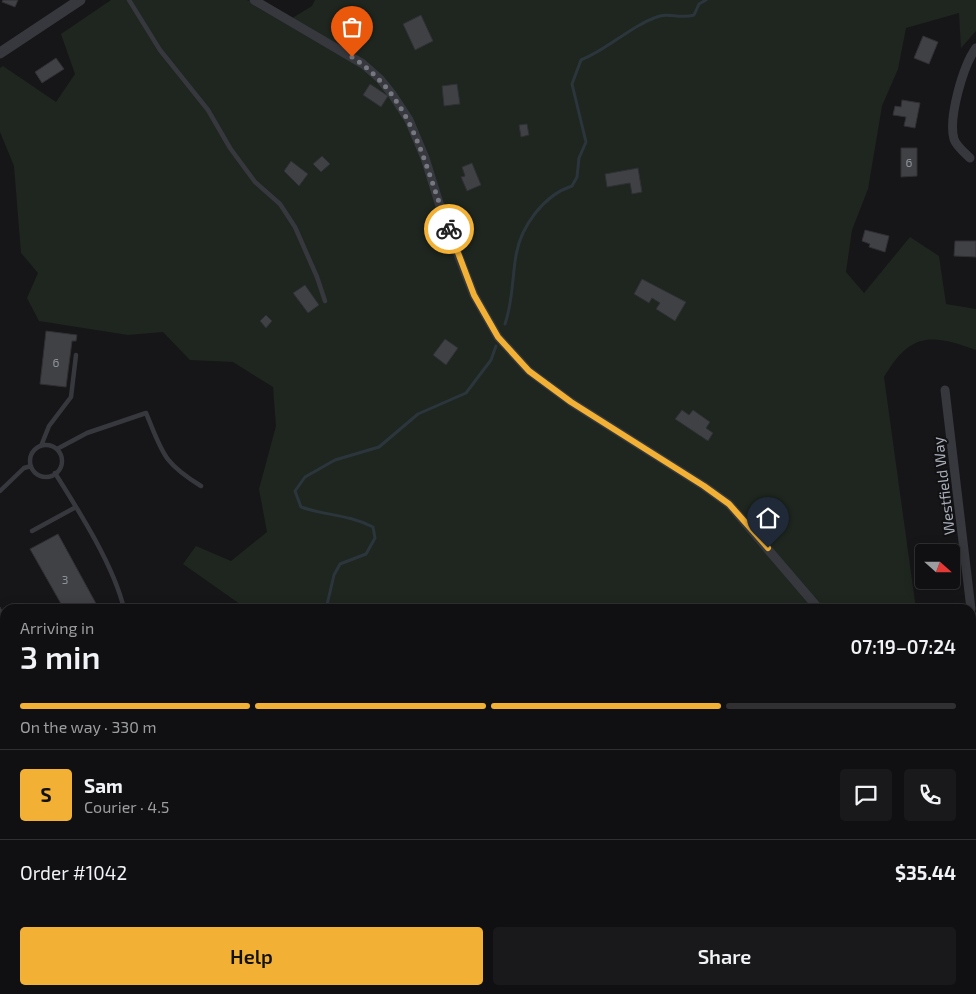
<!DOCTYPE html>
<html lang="en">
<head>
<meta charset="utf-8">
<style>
	body { margin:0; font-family:"Exo 2",sans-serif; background:#19191b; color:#f1f3f6; height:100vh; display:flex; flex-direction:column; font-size:19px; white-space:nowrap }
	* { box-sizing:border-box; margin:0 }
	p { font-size:16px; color:#9c9d9f }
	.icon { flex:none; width:28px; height:28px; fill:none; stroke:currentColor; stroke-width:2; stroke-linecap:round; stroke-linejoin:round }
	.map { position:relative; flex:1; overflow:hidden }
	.drawer { position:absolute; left:0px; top:604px; width:976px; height:391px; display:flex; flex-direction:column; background:#101012; border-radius:15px 15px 0 0; box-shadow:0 2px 12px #0003,0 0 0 1px #303032 }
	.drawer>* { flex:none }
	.needle { width:32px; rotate:111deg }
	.fabs { position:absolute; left:915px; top:544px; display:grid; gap:10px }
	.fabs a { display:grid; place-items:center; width:45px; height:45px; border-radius:5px; background:#101012; box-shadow:0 2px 12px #0003,0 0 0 1px #303032; font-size:25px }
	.pin { position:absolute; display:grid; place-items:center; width:42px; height:42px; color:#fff; margin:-51px -21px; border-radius:50% 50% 50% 0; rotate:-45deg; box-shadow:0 0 5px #0007 }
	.pin .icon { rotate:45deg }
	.courier { position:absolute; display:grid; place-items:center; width:50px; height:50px; margin:-25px; border:4px solid #f2b134; border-radius:50%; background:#fff; color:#222; box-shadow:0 1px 6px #0007 }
	.overview em { font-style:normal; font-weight:600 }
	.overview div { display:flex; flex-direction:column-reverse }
	.overview { display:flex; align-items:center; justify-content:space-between; height:85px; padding:0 20px }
	h1 { font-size:32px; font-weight:600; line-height:38px }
	.bar { display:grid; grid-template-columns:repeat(4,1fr); gap:8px 5px; align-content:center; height:60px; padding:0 20px }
	.bar i { height:6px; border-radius:4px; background:#303032 }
	.bar .active { background:#f2b134 }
	.bar p { grid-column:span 4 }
	.line { display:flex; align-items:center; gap:12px; padding:0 20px; border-top:1px solid #303032 }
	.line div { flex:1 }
	.round { display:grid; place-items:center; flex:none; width:52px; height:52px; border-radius:5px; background:#19191b }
	.action { display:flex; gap:10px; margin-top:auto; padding:10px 20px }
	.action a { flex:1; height:58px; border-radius:5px; background:#f2b134; color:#111; font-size:20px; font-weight:600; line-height:58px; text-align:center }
	.action a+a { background:#19191b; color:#f1f3f6 }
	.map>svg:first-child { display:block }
	.green { fill:#1e261f }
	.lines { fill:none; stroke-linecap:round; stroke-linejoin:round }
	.stream { stroke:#2c353c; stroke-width:3 }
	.building { fill:#404145; stroke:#303034 }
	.service { stroke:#37383d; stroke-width:4.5 }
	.minor { stroke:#37383d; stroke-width:9 }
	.tertiary { stroke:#37383d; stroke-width:11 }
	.done { stroke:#757880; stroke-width:5; stroke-dasharray:0 9 }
	.route { stroke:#f2b134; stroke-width:6 }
	.labels { text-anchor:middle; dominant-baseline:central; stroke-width:4; stroke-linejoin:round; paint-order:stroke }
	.number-label { font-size:12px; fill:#8e929b }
	.street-label { font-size:15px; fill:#a8adb8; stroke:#111113 }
</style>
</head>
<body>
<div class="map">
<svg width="976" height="994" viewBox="0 0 976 994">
	<rect width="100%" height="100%" fill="#161618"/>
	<!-- green -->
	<path class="green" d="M111,0H247L289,20L312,6L315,0H976V31L961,48L959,13L906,28L898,69L882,106L868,189L852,230L846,272L864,293L910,237L939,256L946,304L976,309V350C930,333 910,333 884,377L916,609H247L183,564L196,546L231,561L267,532L259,489L276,426L273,387L233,362L190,360L163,332L128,335L39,321L27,298L38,273L21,253L14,166L0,132V68L3,66L56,102L75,74L61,34Z
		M5,790V938H0V793Z
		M235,990H300V994H235Z
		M409,990H797L793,994H409Z
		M885,990H969L970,991L966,994H889Z"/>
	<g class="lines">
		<!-- stream -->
		<path class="stream" d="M505,324C513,301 512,279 516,255C521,226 544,195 572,186L577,177L579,158L586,142L572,84L581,60C609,49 631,25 660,16C669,13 681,19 694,15L699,4L706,0
			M326,609L334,575L340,564L366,554L375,538L373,527C347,514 327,516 301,507L295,491L305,477L335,460L379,447L418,414L466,393L491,360L496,346
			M0,867L5,865
			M568,990L569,994"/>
	</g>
	<!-- building -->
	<path class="building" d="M3,0H18L15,7L2,2Z
		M421,15L433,41L415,50L403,24Z
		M923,36L938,42L929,64L914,58Z
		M56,58L64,69L42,83L35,72Z
		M370,84L388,96L381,107L363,95Z
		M457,84L460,104L444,106L442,86Z
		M902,100L920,103L915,128L904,126L906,117L893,115L895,106L901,107Z
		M527,124L529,135L521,137L519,125Z
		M901,148H917V176L901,177Z
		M322,156L330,164L321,172L313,164Z
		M291,161L308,174L299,186L284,171Z
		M472,163L481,185L467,191L461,177L465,176L462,167Z
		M638,168L642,192L632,194L630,183L607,187L605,174Z
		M865,230L889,236L885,252L869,247L870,244L862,241Z
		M955,241H976V257L954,256Z
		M642,279L686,302L675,321L656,309L660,303L652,298L649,303L634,294Z
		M305,285L319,305L308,313L293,293Z
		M266,315L272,321L266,328L260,321Z
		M46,331L77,335L76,341H72L66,387L40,384Z
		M445,339L458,348L446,365L433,355Z
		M682,410L689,415L693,410L710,422L706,428L713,433L708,441L675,419Z
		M58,534L99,609H64L30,549Z
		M0,607L5,616V682L0,673Z
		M0,963L5,964V979H0Z"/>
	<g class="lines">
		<!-- service -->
		<path class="service" d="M129,0L160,50L208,110L230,148L255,182L280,204L295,227L317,277L325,301
			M30 461a16 16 0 1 1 32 0a16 16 0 1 1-32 0Z
			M41,446L49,426L71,397L76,355
			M57,449L87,433L146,413C163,453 162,462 201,486
			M55,473C79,511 114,566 124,609
			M0,491L24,468L31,466
			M32,531L76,507"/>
		<!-- minor -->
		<path class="minor" d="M254,0L363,64L380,79L392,94L409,120L425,158L444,219L474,295L498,337L529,371L571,402L704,486L729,504L819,609
			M970,158C965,153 956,146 954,139C948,118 963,66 976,48
			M945,390L971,609
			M971,614L972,622
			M971,857L976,866"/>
		<!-- tertiary -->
		<path class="tertiary" d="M0,53L80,0"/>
	</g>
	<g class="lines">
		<!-- done -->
		<path class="done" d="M352,57C415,99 423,164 449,229"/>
		<!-- route -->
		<path class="route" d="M449,229L474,295L498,337L529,371L571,402L704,486L729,504L768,548"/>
	</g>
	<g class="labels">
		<!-- number labels -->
		<g class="number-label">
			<text x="909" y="162">6</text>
			<text x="56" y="362">6</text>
			<text x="65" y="579">3</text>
		</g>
		<!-- street labels -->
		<g class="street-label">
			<text transform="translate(943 486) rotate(-97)">Westfield Way</text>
		</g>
	</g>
</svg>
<div class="fabs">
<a><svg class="needle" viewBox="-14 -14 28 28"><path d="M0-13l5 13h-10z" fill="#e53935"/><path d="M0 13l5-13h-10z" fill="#9c9d9f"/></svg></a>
</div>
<div class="pin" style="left:352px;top:57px;background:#ea580c"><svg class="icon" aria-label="bag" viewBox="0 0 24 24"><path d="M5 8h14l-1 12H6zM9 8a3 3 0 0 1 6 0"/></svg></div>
<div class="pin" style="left:768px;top:548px;background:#1f2937"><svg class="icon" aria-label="home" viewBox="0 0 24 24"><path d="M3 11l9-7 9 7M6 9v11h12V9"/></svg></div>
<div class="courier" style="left:449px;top:229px"><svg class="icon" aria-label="bike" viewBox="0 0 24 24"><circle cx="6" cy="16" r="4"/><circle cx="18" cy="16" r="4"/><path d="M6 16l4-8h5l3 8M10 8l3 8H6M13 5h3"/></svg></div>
<section class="drawer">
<div class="overview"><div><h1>3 min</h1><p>Arriving in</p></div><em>07:19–07:24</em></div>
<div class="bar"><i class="active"></i><i class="active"></i><i class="active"></i><i></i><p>On the way · 330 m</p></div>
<div class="line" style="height:90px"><b class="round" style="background:#f2b134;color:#111">S</b><div><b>Sam</b><p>Courier · 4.5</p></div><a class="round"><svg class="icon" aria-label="chat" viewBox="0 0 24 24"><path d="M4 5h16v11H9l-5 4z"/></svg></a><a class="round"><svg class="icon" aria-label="phone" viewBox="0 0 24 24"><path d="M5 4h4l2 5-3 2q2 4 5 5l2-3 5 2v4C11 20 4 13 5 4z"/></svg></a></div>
<div class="line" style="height:65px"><div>Order #1042</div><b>$35.44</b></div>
<div class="action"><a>Help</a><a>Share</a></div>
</section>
</div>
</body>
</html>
